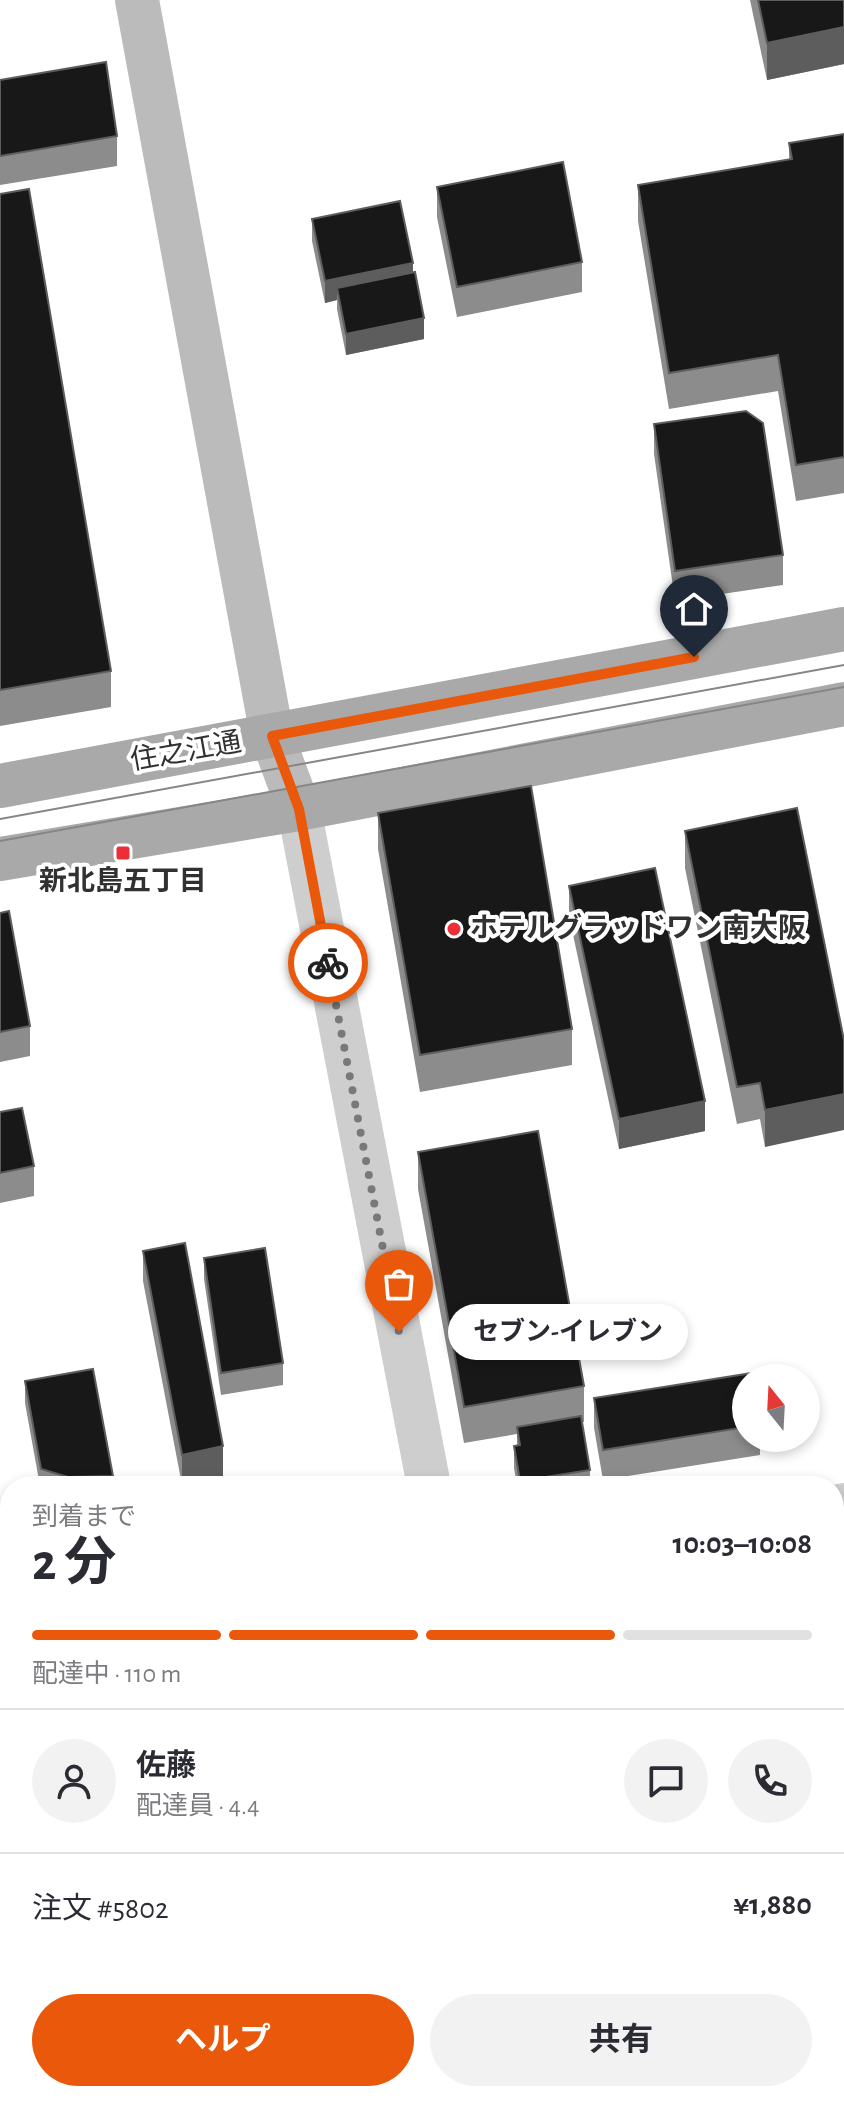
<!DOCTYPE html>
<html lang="ja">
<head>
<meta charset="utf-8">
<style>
	body { margin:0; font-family:"Alegreya Sans","Noto Sans JP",sans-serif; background:#f2f2f3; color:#2b2b33; height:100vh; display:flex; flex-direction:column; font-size:30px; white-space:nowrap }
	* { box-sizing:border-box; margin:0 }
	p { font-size:26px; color:#7c7c81 }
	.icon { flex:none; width:44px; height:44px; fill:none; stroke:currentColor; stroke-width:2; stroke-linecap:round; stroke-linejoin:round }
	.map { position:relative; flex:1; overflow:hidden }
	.details { position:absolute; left:0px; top:1476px; width:844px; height:626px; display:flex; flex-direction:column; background:#fff; border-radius:32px 32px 0 0; box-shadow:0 4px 12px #0003 }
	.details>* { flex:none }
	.needle { width:52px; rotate:342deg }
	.buttons { position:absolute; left:732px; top:1364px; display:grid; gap:16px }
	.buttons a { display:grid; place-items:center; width:88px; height:88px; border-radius:50%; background:#fff; box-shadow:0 4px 12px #0003; font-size:40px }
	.pin { position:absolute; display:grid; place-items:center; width:68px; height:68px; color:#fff; margin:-82px -34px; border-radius:50% 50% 50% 0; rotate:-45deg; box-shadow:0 0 8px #0007 }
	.pin .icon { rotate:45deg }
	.courier { position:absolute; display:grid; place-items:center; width:80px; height:80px; margin:-40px; border:6px solid #ea580c; border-radius:50%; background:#fff; color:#222; box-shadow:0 2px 10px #0007 }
	.bubble { position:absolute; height:56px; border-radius:28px; background:#fff; box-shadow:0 4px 12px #0003; font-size:26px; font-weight:700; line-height:56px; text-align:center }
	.headline em { font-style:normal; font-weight:700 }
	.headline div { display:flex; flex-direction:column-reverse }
	.headline { display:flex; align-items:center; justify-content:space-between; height:136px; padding:0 32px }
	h1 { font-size:52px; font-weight:700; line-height:60px }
	.bar { display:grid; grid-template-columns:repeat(4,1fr); gap:12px 8px; align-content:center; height:96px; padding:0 32px }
	.bar i { height:10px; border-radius:6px; background:#e1e1e2 }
	.bar .current { background:#ea580c }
	.bar p { grid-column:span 4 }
	.line { display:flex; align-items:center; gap:20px; padding:0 32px; border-top:2px solid #e1e1e2 }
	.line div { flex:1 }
	.round { display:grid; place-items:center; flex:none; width:84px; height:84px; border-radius:42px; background:#f2f2f3 }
	.action { display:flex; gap:16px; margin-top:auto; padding:16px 32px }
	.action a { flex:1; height:92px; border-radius:48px; background:#ea580c; color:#fff; font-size:32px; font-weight:700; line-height:92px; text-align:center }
	.action a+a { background:#f2f2f3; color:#2b2b33 }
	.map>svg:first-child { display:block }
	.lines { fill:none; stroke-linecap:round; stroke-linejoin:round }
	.street { stroke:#cecece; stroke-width:44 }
	.secondary { stroke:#bbb; stroke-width:44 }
	.primary { stroke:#a9a9a9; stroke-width:44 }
	.tram { stroke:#868686; stroke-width:2 }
	.wall { fill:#8c8c8c }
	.shaded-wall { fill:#5d5d5d }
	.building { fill:#181818; stroke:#5d5d5d; stroke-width:2 }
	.done { stroke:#797979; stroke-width:8; stroke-dasharray:0 14.4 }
	.route { stroke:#ea580c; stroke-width:10 }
	.poi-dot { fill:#ed2e39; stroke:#fff; stroke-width:3 }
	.labels { text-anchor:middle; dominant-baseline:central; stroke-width:8; stroke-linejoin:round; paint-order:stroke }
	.street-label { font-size:28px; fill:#313131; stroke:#fff }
	.poi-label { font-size:28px; font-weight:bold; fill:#313131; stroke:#fff }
</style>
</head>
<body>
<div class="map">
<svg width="844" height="2101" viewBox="0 0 844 2101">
	<rect width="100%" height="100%" fill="#fff"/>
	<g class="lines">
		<!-- street -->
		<path class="street" d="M299,809L429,1486
			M834,1507L844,1505
			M0,1537H10
			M434,2101V2092"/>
		<!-- secondary -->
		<path class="secondary" d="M137,0L272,736L299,809"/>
		<!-- primary -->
		<path class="primary" d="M0,786L844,629
			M0,859L299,809L844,704"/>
		<!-- tram -->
		<path class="tram" d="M0,819L844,665
			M0,841L844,687"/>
	</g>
	<!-- wall -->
	<path class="wall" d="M750,0H844V64L767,80Z
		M0,80L117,136V166L0,185Z
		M844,134V493L796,501L778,391L669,409L638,221V185L789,159V143Z
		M437,187L582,262V292L457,317L437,217Z
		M0,194L111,671V707L0,726Z
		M312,219L413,272L424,339L346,355L337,309V300L325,303L312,241Z
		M654,424L783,555V585L675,601L654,454Z
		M797,808L765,1147L760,1119L737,1124L685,868V831Z
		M378,813L572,1029V1065L420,1092L378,849Z
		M569,886L705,1131L619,1149L569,916Z
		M0,913L30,1026V1056L0,1062Z
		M0,1112L34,1166V1196L0,1203Z
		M418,1152L584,1386V1422H582L590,1470V1486H517L514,1468V1446L517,1445V1434L464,1443L418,1189Z
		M143,1251L223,1476L182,1485L143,1281Z
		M204,1258L283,1363V1385L221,1395L204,1279Z
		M746,1378V1438H760V1455L603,1480L594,1428V1398Z
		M25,1381L113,1476V1486H40L25,1403Z
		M0,1622L10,1623V1744H0Z
		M834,1803H844V2061H834Z
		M0,1891H10L9,2063L0,2062Z
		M543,2092H647L646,2097Z"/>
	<!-- shaded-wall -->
	<path class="shaded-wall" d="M844,27V64L767,80V43Z
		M413,263V285L337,288V300L325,303V281Z
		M424,318V339L346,355V334Z
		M844,1094V1130L765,1147V1110Z
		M705,1101V1131L619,1149V1119Z
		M223,1446V1476L182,1485V1455Z"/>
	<!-- building -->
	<path class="building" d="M758,0H844V27L767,43Z
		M106,62L117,136L0,156V80Z
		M844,134V457L796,465L778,355L669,373L638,185L792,159L789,143Z
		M563,162L582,262L457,287L437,187Z
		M29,189L111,671L0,690V194Z
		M400,201L413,263L325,281L312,219Z
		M415,272L424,318L346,334L337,288Z
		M746,411L763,423L783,555L675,571L654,424Z
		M531,786L572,1029L420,1055L378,813Z
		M797,808L844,1040V1094L765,1110L760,1083L737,1087L685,831Z
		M655,868L705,1101L619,1119L569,886Z
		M9,911L30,1026L0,1032V913Z
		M22,1108L34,1166L0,1173V1112Z
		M538,1131L584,1386L464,1407L418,1152Z
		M185,1243L223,1446L182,1455L143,1251Z
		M265,1248L283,1363L221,1373L204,1258Z
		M93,1369L113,1476L68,1477L41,1469L25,1381Z
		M752,1373V1378H746V1427L603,1450L594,1398Z
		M581,1416L590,1470L520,1481L514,1446L520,1445L517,1427Z
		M0,1622L10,1623V1708L0,1707Z
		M834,1803H844V2031H834Z
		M0,1891H10L9,2027L0,2026Z
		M834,2069L844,2070V2101H810L811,2092H834Z
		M698,2092H738L737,2101H697Z"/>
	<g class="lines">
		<!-- done -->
		<path class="done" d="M328,963L399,1332"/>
		<!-- route -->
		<path class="route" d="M328,963L299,809L272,736L694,657"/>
	</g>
	<!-- markers -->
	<g class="poi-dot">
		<rect x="115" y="845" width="16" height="16" rx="4"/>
		<circle cx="454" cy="929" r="8"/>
	</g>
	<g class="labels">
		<!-- street labels -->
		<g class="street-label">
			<text transform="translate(186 752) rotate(-10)">住之江通</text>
		</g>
		<!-- poi labels -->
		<g class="poi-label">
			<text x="123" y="882">新北島五丁目</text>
			<text x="470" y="929" text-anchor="start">ホテルグラッドワン南大阪</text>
		</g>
	</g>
</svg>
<div class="buttons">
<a><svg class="needle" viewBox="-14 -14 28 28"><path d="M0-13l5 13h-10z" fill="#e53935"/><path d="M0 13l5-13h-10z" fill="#7c7c81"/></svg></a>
</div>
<div class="pin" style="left:399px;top:1332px;background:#ea580c"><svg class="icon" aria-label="bag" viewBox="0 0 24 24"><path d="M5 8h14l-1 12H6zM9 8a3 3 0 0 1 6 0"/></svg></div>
<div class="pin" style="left:694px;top:657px;background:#1f2937"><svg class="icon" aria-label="home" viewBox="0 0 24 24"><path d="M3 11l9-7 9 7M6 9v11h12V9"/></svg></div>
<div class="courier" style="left:328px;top:963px"><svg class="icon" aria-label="bike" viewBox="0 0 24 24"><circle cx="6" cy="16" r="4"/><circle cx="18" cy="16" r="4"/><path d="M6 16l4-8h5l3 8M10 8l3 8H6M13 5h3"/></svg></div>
<div class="bubble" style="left:448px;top:1304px;width:240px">セブン-イレブン</div>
<section class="details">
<div class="headline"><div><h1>2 分</h1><p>到着まで</p></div><em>10:03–10:08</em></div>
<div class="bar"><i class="current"></i><i class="current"></i><i class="current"></i><i></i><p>配達中 · 110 m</p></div>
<div class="line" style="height:144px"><a class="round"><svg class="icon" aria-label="person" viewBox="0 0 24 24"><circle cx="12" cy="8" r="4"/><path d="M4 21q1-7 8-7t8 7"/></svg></a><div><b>佐藤</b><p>配達員 · 4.4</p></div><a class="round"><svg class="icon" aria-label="chat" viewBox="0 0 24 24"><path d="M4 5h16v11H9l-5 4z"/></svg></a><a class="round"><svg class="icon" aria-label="phone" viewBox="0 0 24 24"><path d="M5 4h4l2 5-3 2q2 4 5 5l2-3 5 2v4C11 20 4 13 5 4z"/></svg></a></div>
<div class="line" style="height:104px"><div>注文 #5802</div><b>¥1,880</b></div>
<div class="action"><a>ヘルプ</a><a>共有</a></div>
</section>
</div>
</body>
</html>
